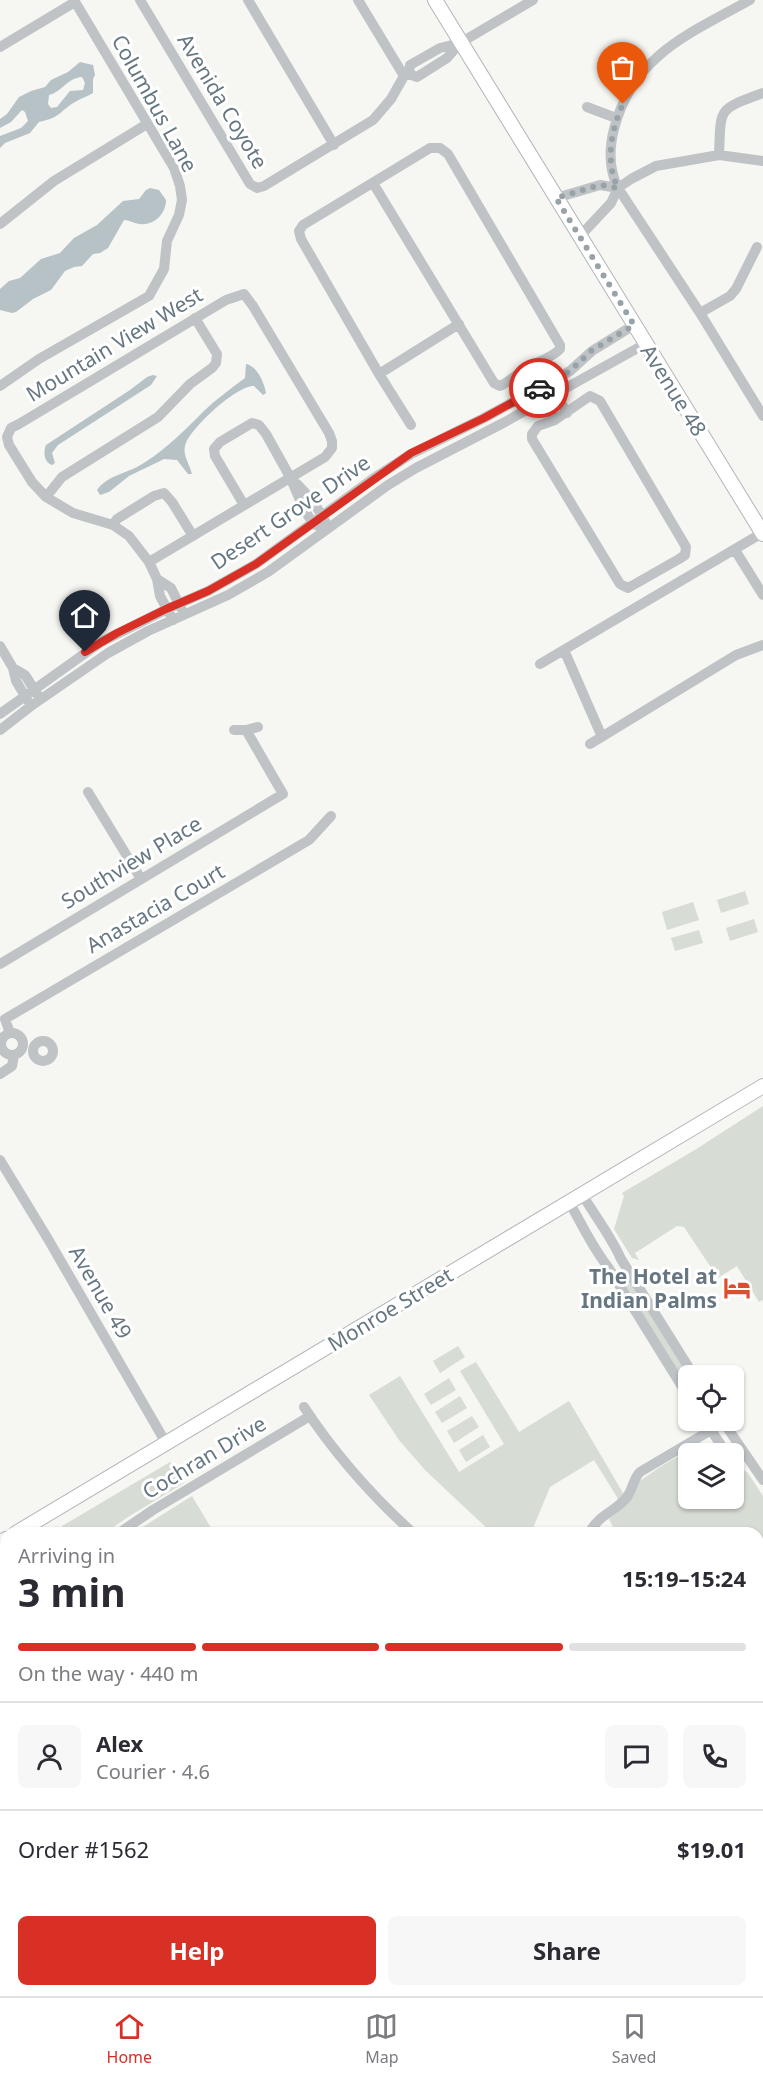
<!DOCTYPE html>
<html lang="en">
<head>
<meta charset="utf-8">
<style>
	body { margin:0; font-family:"Noto Sans",sans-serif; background:#f7f7f7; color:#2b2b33; height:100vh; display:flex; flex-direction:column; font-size:22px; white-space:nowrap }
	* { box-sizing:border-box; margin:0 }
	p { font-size:20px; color:#7c7c81 }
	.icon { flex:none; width:33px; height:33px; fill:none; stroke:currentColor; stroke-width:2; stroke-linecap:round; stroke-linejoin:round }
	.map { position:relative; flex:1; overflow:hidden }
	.side { position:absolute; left:0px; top:1527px; width:764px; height:470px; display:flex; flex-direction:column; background:#fff; border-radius:18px 18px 0 0; box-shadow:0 2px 4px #0004 }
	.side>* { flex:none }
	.controls { position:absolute; left:678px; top:1365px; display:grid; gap:12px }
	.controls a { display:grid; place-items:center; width:66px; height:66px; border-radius:9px; background:#fff; box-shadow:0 2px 4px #0004; font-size:30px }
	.pin { position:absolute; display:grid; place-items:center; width:51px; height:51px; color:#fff; margin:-62px -26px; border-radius:50% 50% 50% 0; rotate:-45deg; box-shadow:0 0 6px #0007 }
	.pin .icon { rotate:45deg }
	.courier { position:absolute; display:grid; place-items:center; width:60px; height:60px; margin:-30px; border:4px solid #d93025; border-radius:50%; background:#fff; color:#222; box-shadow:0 2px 8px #0007 }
	.overview em { font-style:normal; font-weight:700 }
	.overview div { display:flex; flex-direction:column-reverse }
	.overview { display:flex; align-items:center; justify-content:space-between; height:102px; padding:0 18px }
	h1 { font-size:39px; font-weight:700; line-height:45px }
	.bar { display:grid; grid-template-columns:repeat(4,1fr); gap:9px 6px; align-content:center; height:72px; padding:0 18px }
	.bar i { height:8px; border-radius:4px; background:#e1e1e2 }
	.bar .on { background:#d93025 }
	.bar p { grid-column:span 4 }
	.line { display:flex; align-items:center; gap:15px; padding:0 18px; border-top:2px solid #e1e1e2 }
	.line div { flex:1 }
	.round { display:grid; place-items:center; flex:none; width:63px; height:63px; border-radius:9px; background:#f7f7f7 }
	.cta { display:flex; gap:12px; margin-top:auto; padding:12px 18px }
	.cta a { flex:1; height:69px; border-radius:9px; background:#d93025; color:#fff; font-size:24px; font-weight:700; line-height:69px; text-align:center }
	.cta a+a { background:#f7f7f7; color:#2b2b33 }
	.dock { display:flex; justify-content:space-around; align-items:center; height:84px; border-top:2px solid #e1e1e2; background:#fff; font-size:16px; color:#7c7c81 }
	.dock a { display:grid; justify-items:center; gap:3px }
	.dock .on { color:#d93025 }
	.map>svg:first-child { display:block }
	.green { fill:#d7dcd4 }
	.water { fill:#b6c2c6; fill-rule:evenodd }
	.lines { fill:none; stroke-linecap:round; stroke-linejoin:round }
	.major-casing { stroke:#b2b7ba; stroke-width:16 }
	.minor { stroke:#bfc3c6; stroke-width:10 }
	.major { stroke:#fff; stroke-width:14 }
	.done { stroke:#98a3a9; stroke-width:6; stroke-dasharray:0 10.8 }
	.route { stroke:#d93025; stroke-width:8 }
	.labels { text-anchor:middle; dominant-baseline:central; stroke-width:6; stroke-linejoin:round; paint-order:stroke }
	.street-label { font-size:21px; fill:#667782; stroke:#fff }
	.poi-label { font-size:21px; font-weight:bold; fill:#667782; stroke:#fff; text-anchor:end }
</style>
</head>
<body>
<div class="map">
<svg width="763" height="1996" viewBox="0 0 763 1996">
	<rect width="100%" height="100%" fill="#f6f6f2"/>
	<!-- green -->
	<path class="green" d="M745,891L749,904L721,913L717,900Z
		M693,902L699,920L667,930L662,912Z
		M754,919L758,932L730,941L726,928Z
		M699,930L703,943L675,951L671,938Z
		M763,1106V1300L759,1302L737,1266L718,1278L684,1227L677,1226L635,1253L639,1260L632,1258L614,1229L624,1196L622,1193L698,1148Z
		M628,1279L688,1376V1389L623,1282Z
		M458,1346L465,1357L440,1373L433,1361Z
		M476,1362L519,1432L569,1401L623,1493C650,1474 680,1450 712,1444L721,1453L688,1454V1498H734V1463L748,1473L763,1496V1996H655L658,1991L758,1990V1533H616L609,1519L619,1511L617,1497L594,1460L550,1487L531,1533H492L425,1470L399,1440L369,1395L400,1376L459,1472L504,1444L460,1371Z
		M449,1378L456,1390L431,1405L424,1394Z
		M460,1396L467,1408L442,1423L435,1412Z
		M472,1416L479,1427L454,1443L447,1431Z
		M483,1435L490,1447L466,1462L459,1450Z
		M170,1462L184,1483L128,1517L105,1533H66L62,1526Z
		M192,1496L214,1533H133Z
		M188,1990H309V1991L300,1996H179Z
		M525,1991V1990L605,1991L602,1996H524Z"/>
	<!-- water -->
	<path class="water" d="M80,62L93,65L95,75L93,79V93C87,97 81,98 75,102C58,112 62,117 39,122L30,133L5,143L0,148V136L21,128L28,121L25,112L22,110L11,122L0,128V119L7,114L19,97L31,91L45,87L51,80L68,72ZM82,77L85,83L83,90L70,91L57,107L51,108L48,104L49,95C62,92 67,78 82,77Z
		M150,188L159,190L166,200C166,214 154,226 139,224C134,223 129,220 124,220L108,248L100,253L93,254L82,266L74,267L65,271L51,290L33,299L16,312L12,313L0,310V289L9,281L20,278L41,259L60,253L74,238L97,225L123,201L139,199L146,190Z
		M246,364C257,366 264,382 266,393L263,395L254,386C237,385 192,427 186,443C181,454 190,464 192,474H188L177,460L164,459L158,462L129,476L109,492L100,495L97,490C106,477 123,474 137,467C160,454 179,436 198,417C212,402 229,390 245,378Z
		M153,375L157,376L151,385L58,445L52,453L55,463L52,465C44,462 43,452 46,445L130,390L147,377Z
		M763,1651V1660L759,1664L763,1673V1731L758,1732V1654Z"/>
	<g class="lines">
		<defs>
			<path id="major" d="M435,0L763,534
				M16,1533L763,1086
				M0,1543L6,1539"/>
		</defs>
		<!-- major casing -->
		<use href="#major" class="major-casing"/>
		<!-- minor -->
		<path class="minor" d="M140,0L250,184L257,188L264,186L373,120L391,99L404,76L409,74L410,65L440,48L460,43L533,0
			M248,0L334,145
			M358,0L404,76
			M750,0C689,34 633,55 614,129C609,149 609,170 618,188L700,313L763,416
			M0,47L75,2
			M409,74L417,77L447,58L460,43
			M587,107L616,118
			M719,155C721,107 717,110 763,93
			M373,183L494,383L500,386C509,382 517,374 525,369C536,362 552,358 560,349V345L448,154L440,148H430L303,225L299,231L301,239L379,374L411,425
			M556,198L600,185L618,188
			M0,224L54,181L147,124
			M580,236L611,203L618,188L631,179L656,166L719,155L763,161
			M700,313L730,296L736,289L757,247
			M537,363L567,413
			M525,369L555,420
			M379,374L459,324
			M0,386L39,359L149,296L164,269L167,241L179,215L182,200L180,186L174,168L74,0
			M590,396L600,401L686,547L685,555L679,559L628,588L620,584L532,439V434L538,426L555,420Z
			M297,484L313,501L325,521
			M46,497L62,477L158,417L190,384L212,368L216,363L217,354L195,318
			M244,505L215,456L214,449L220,442L252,423L259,425L266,434L290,477L303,507L313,524L319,526
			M113,525L117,519L154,496L164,493L172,502L193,536
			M735,550L763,595
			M149,562L325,457L332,448V441L329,433L253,306L244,294L226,300L19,424L11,428L7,437L9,445L32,482L46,497L73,513L113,525L129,536L149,562L157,579L160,596L173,620
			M157,579L171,588L181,608
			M0,646L13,668L16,681L28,701
			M564,650L602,737
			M540,664L762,533
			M13,668L25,675L37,694
			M0,714L101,642L167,609L208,591L256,564L374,478L411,454L484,418L570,371L592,351L634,325
			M0,730L31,706L108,653L148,631L228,595L268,572L388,485L416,468L505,422L645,344
			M234,730H246L258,727
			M590,744L736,655L763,645
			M88,792L141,879
			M0,964L283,794L246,730
			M1 1044a11 11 0 1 1 22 0a11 11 0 1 1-22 0Z
			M10,1033L5,1019L309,840L331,816
			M33 1051a10 10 0 1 1 20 0a10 10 0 1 1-20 0Z
			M0,1074L12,1066L14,1055
			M0,1160L48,1239L166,1443
			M582,1194C595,1216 611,1236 621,1259L694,1376
			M569,1202C582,1224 592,1247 608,1267L688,1396
			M304,1407C335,1454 371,1495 413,1533
			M704,1420L723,1448L731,1454
			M722,1420L763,1480
			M119,1533L153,1510L310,1416
			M589,1533C600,1513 617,1511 627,1497C633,1489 633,1479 640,1472L723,1423
			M0,1631L6,1626
			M0,1858L6,1855
			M0,1955L6,1965
			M21,1990L24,1996
			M85,1996L94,1990
			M403,1996L412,1990
			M461,1996V1990
			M664,1996L667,1990"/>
		<!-- major -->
		<use href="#major" class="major"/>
	</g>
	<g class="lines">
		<!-- done -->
		<path class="done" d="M539,388L570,371L591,351L634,325L556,198L600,185L618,188C605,162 611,130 623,104"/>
		<!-- route -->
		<path class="route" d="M85,652L117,633L166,609L208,591L256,564L411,453L484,418L539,388"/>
	</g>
	<!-- icons -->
	<defs>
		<symbol id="hotel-bare" viewBox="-9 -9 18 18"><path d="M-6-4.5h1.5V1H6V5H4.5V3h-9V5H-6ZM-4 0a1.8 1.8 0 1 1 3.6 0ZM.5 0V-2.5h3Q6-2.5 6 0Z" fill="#db4f2d" stroke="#fff" stroke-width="2.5" paint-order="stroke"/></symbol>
	</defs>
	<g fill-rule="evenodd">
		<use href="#hotel-bare" x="718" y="1269" width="38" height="38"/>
	</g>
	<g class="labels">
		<!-- street labels -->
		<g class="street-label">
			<text transform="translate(223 101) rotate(59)">Avenida Coyote</text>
			<text transform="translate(155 103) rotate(61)">Columbus Lane</text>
			<text transform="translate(114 344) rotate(-31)">Mountain View West</text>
			<text transform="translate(674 390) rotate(58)">Avenue 48</text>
			<text transform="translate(290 512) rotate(-34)">Desert Grove Drive</text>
			<text transform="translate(131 862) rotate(-31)">Southview Place</text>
			<text transform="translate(155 908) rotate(-30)">Anastacia Court</text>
			<text transform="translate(101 1292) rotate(60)">Avenue 49</text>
			<text transform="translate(390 1309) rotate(-31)">Monroe Street</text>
			<text transform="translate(204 1457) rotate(-31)">Cochran Drive</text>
		</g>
		<!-- poi labels -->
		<g class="poi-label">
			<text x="717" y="1276">The Hotel at<tspan x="717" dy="24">Indian Palms</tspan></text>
		</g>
	</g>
</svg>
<div class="controls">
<a><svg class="icon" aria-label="locate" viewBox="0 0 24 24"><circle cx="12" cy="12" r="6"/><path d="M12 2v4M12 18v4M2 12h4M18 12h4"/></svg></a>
<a><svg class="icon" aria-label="layers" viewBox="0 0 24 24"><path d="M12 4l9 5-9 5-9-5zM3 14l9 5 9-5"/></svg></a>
</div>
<div class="pin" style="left:623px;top:104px;background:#ea580c"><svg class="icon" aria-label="bag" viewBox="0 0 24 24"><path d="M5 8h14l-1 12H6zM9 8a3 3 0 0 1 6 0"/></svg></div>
<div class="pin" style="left:85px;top:652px;background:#1f2937"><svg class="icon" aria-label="home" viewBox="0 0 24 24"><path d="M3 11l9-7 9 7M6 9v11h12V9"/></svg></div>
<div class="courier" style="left:539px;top:388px"><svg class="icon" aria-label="car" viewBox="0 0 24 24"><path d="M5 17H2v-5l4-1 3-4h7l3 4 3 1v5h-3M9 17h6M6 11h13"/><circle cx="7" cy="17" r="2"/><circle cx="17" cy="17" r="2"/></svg></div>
<section class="side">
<div class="overview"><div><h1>3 min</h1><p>Arriving in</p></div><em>15:19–15:24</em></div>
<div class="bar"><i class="on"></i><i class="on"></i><i class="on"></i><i></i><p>On the way · 440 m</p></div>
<div class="line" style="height:108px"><a class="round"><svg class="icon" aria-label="person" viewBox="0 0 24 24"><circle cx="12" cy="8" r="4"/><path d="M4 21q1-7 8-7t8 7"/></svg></a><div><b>Alex</b><p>Courier · 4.6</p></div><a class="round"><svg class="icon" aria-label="chat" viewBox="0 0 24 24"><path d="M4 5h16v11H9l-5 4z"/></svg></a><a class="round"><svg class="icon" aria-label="phone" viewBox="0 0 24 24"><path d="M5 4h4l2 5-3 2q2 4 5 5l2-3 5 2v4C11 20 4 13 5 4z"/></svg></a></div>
<div class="line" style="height:78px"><div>Order #1562</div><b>$19.01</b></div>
<div class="cta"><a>Help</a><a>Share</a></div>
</section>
</div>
<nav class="dock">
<a class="on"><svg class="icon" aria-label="home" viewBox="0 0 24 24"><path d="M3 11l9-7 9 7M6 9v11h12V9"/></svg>Home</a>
<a><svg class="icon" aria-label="map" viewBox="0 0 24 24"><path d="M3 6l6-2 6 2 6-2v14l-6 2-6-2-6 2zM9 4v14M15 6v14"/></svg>Map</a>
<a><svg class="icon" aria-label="saved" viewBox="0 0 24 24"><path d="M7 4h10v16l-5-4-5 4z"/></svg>Saved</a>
</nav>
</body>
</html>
